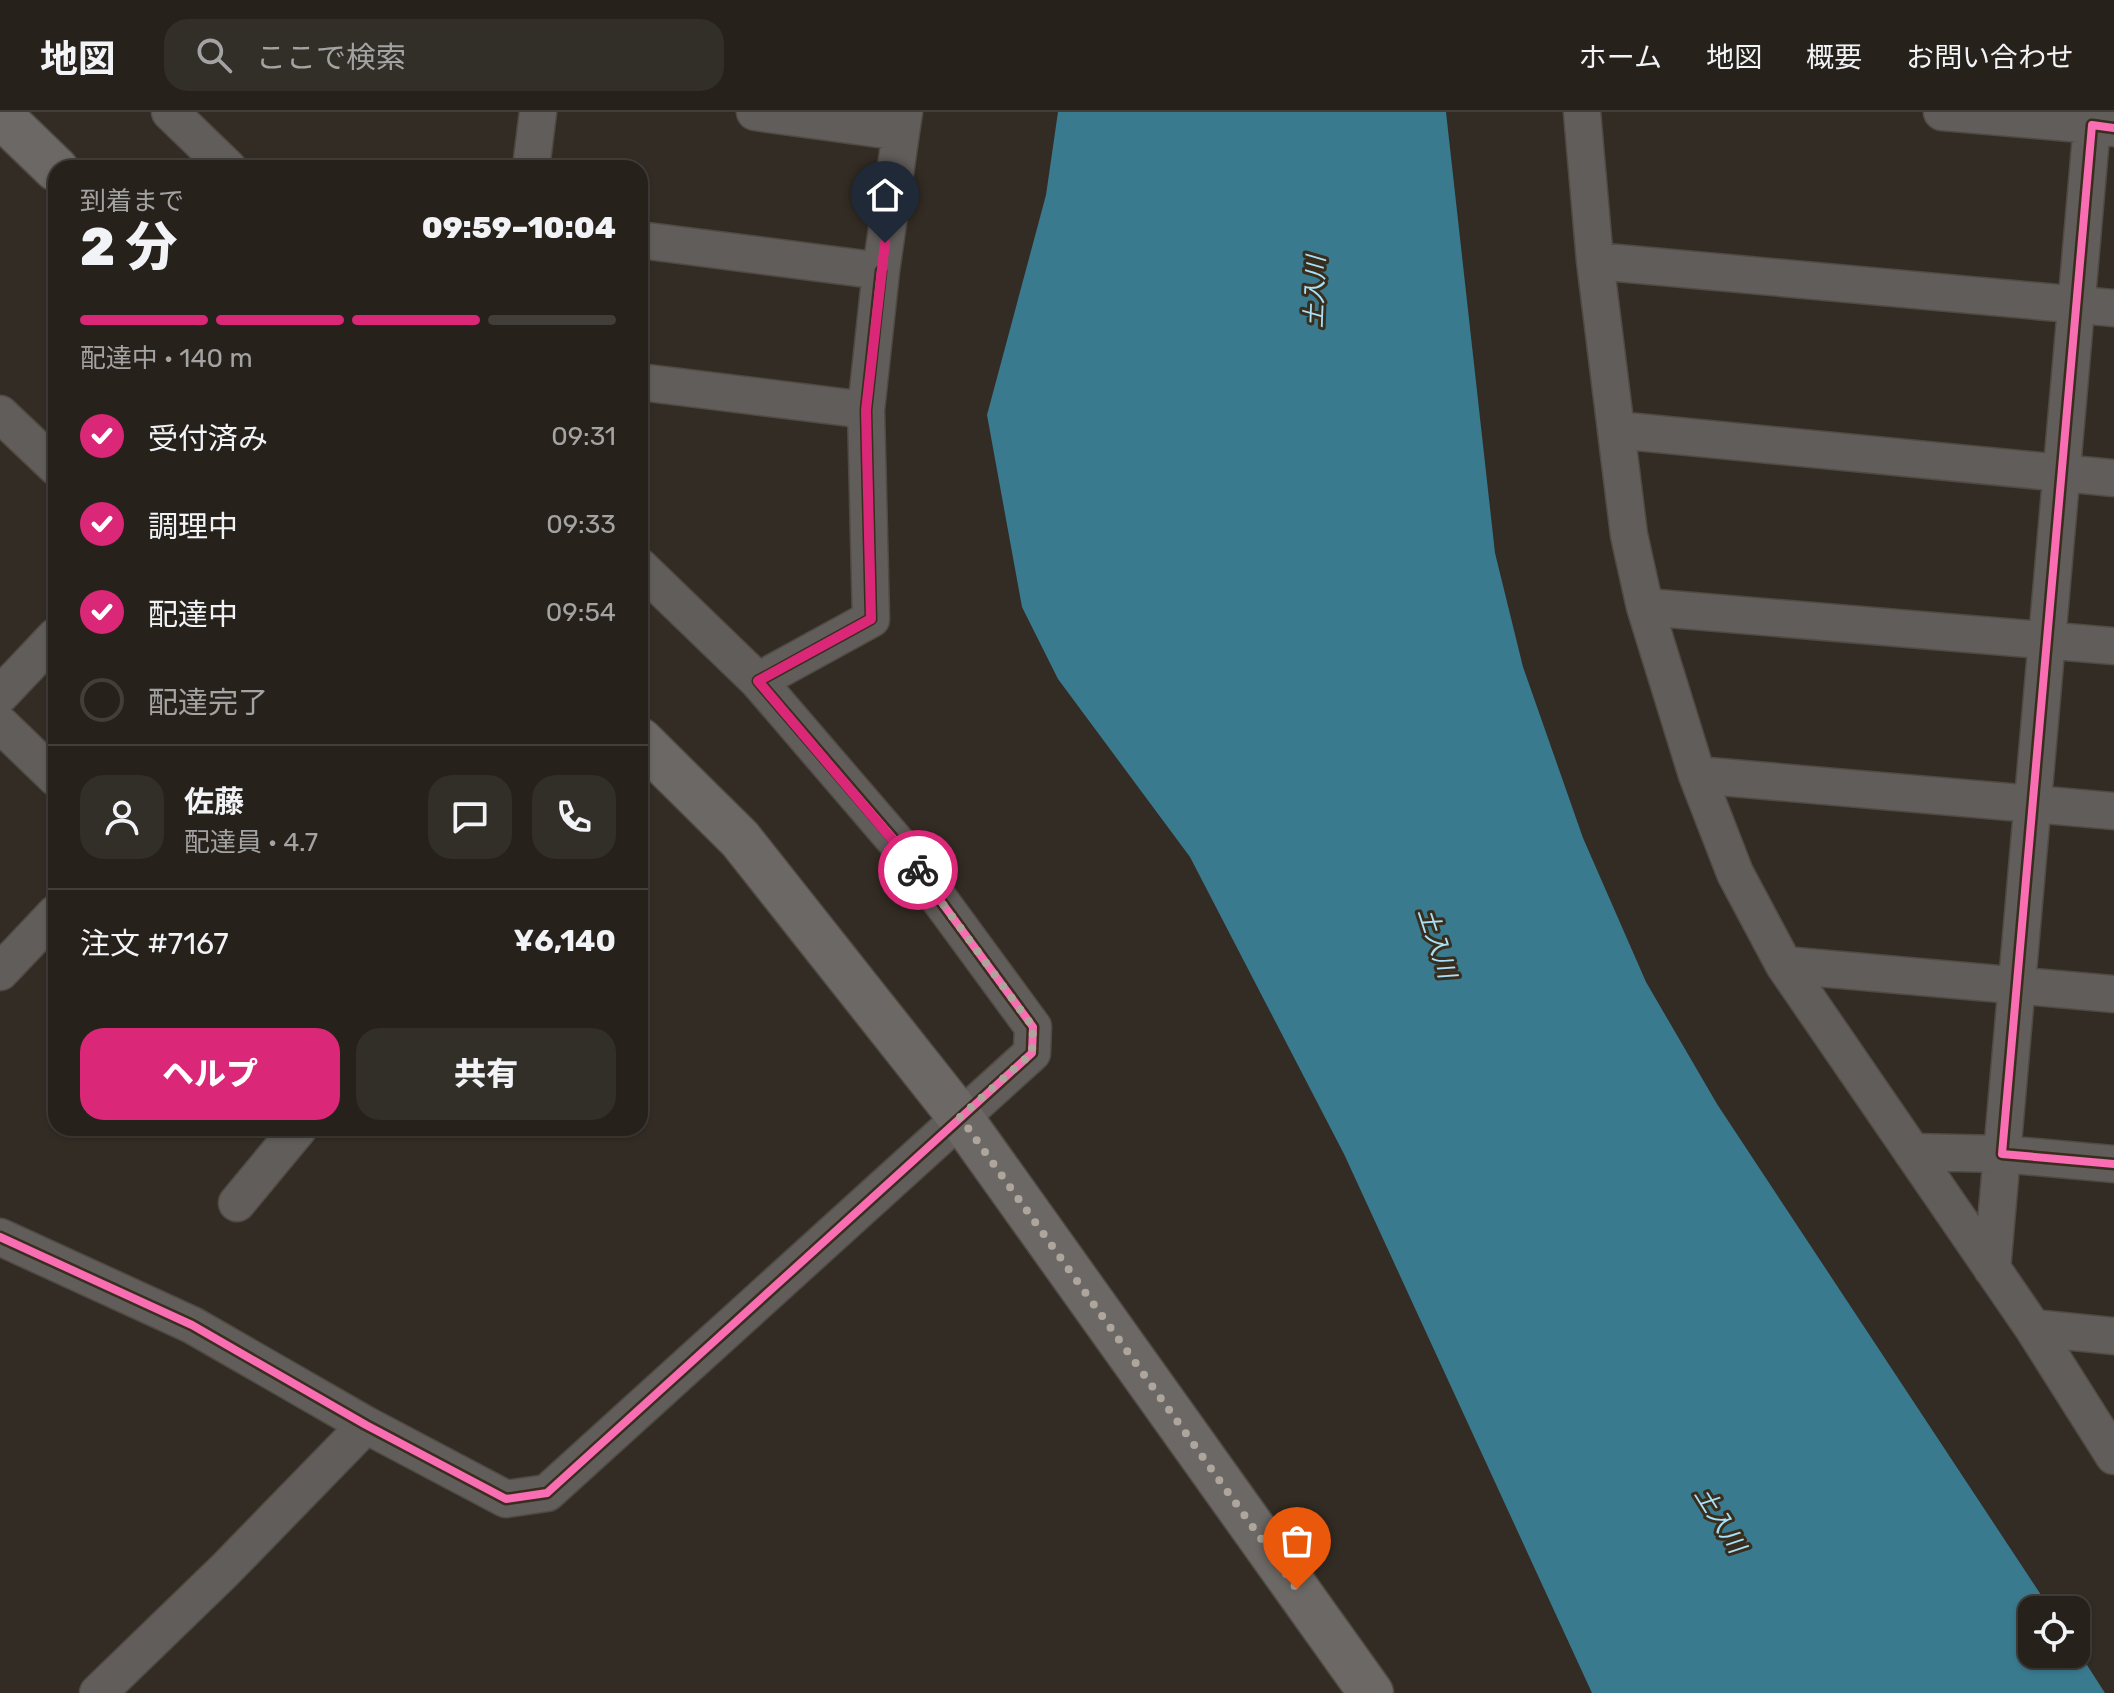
<!DOCTYPE html>
<html lang="ja">
<head>
<meta charset="utf-8">
<style>
	body { margin:0; font-family:Rubik,"Noto Sans JP",sans-serif; background:#322e28; color:#f1f3f6; height:100vh; display:flex; flex-direction:column; font-size:30px; white-space:nowrap }
	* { box-sizing:border-box; margin:0 }
	p { font-size:26px; color:#a4a3a3 }
	.icon { flex:none; width:44px; height:44px; fill:none; stroke:currentColor; stroke-width:2; stroke-linecap:round; stroke-linejoin:round }
	.map { position:relative; flex:1; overflow:hidden }
	.details { position:absolute; left:48px; top:48px; width:600px; height:976px; display:flex; flex-direction:column; background:#26211b; border-radius:24px; box-shadow:0 2px 6px #0004,0 0 0 2px #423e3a }
	.details>* { flex:none }
	.tools { position:absolute; left:2018px; top:1484px; display:grid; gap:16px }
	.tools a { display:grid; place-items:center; width:72px; height:72px; border-radius:16px; background:#26211b; box-shadow:0 2px 6px #0004,0 0 0 2px #423e3a; font-size:40px }
	.pin { position:absolute; display:grid; place-items:center; width:68px; height:68px; color:#fff; margin:-82px -34px; border-radius:50% 50% 50% 0; rotate:-45deg; box-shadow:0 0 8px #0007 }
	.pin .icon { rotate:45deg }
	.courier { position:absolute; display:grid; place-items:center; width:80px; height:80px; margin:-40px; border:6px solid #db2777; border-radius:50%; background:#fff; color:#222; box-shadow:0 2px 10px #0007 }
	.overview em { font-style:normal; font-weight:800 }
	.overview div { display:flex; flex-direction:column-reverse }
	.overview { display:flex; align-items:center; justify-content:space-between; height:136px; padding:0 32px }
	h1 { font-size:52px; font-weight:800; line-height:60px }
	.bar { display:grid; grid-template-columns:repeat(4,1fr); gap:12px 8px; align-content:center; height:96px; padding:0 32px }
	.bar i { height:10px; border-radius:6px; background:#423e3a }
	.bar .current { background:#db2777 }
	.bar p { grid-column:span 4 }
	.line { display:flex; align-items:center; gap:20px; padding:0 32px; border-top:2px solid #423e3a }
	.line div { flex:1 }
	.round { display:grid; place-items:center; flex:none; width:84px; height:84px; border-radius:24px; background:#322e28 }
	ol { padding:0 32px; list-style:none }
	li { display:flex; align-items:center; gap:24px; height:88px }
	li p { margin-inline-start:auto }
	li .icon { padding:8px; border-radius:50%; background:#db2777; color:#fff; stroke-width:4 }
	li:last-child { color:#a4a3a3 }
	li i { width:44px; height:44px; border:4px solid #423e3a; border-radius:50% }
	.button { display:flex; gap:16px; margin-top:auto; padding:16px 32px }
	.button a { flex:1; height:92px; border-radius:24px; background:#db2777; color:#fff; font-size:32px; font-weight:800; line-height:92px; text-align:center }
	.button a+a { background:#322e28; color:#f1f3f6 }
	header { display:flex; align-items:center; gap:48px; box-sizing:border-box; height:112px; padding:0 40px; background:#26211b; border-bottom:2px solid #423e3a }
	header strong { font-size:38px }
	nav { display:flex; gap:44px; margin-inline-start:auto; font-size:28px }
	.search { width:560px; height:72px; background:#322e28; display:flex; align-items:center; gap:20px; box-sizing:border-box; padding:0 28px; border-radius:24px; color:#a4a3a3; font-size:30px }
	.map>svg:first-child { display:block }
	.water { fill:#3a7a8e }
	.lines { fill:none; stroke-linecap:round; stroke-linejoin:round }
	.street-casing { stroke:#504a43; stroke-width:39 }
	.secondary-casing { stroke:#504a43; stroke-width:47 }
	.street { stroke:#615d5b; stroke-width:36 }
	.secondary { stroke:#6c6865; stroke-width:44 }
	.cycleway-casing { stroke:#392d1e; stroke-width:13 }
	.cycleway { stroke:#f96db3; stroke-width:8 }
	.done { stroke:#aea69d; stroke-width:8; stroke-dasharray:0 14.4 }
	.route { stroke:#db2777; stroke-width:10 }
	.labels { text-anchor:middle; dominant-baseline:central; stroke-width:6; stroke-linejoin:round; paint-order:stroke }
	.water-label { font-size:24px; font-style:italic; fill:#a9e2f7; stroke:#392d1e }
</style>
</head>
<body>
<header>
<strong>地図</strong>
<div class="search"><svg class="icon" aria-label="search" viewBox="0 0 24 24"><circle cx="10" cy="10" r="6"/><path d="M15 15l6 6"/></svg>ここで検索</div>
<nav><a>ホーム</a><a>地図</a><a>概要</a><a>お問い合わせ</a></nav>
</header>
<div class="map">
<svg width="2114" height="1581" viewBox="0 0 2114 1581">
	<rect width="100%" height="100%" fill="#332c24"/>
	<!-- water -->
	<path class="water" d="M1058,0H1446L1495,441L1523,555L1583,726L1646,870L1717,992L2051,1498H2032V1542H2076V1536L2105,1581H1592L1344,1042L1190,745L1058,567L1022,495L987,303L1046,83Z"/>
	<g class="lines">
		<defs>
			<path id="street" d="M170,0L228,56
				M755,0L901,20L904,0
				M1582,0L1595,149L2114,196
				M1942,0L2092,13
				M2114,16L2092,13L2002,1042L2114,1052
				M531,56L538,0
				M640,128L881,159L901,20
				M1595,149L1629,423L1645,495L2114,534
				M640,270L866,298
				M0,302L56,355
				M1616,318L2114,366
				M640,455L758,569
				M1645,495L1697,663L1735,761L1784,853L2114,882
				M0,583L56,524
				M0,612L56,666
				M1697,663L2114,699
				M1784,853L2033,1216L2114,1344
				M0,860L56,801
				M1912,1040L2002,1042L1992,1157
				M237,1091L299,1016
				M0,1125L192,1213L366,1313L506,1387L547,1381L1032,941L1033,915L904,739L758,569L871,507L866,298L881,159
				M2033,1216L2114,1224
				M98,1581L225,1458L366,1313"/>
			<path id="secondary" d="M0,3L56,57
				M640,628L740,727L960,1005L1371,1581"/>
		</defs>
		<!-- street casing -->
		<use href="#street" class="street-casing"/>
		<!-- secondary casing -->
		<use href="#secondary" class="secondary-casing"/>
		<!-- street -->
		<use href="#street" class="street"/>
		<!-- secondary -->
		<use href="#secondary" class="secondary"/>
		<defs>
			<path id="cycleway" d="M2114,16L2092,13L2002,1042L2114,1052
				M0,1125L192,1213L366,1313L506,1387L547,1381L1032,941L1033,915L904,739L758,569L871,507L866,298L881,159"/>
		</defs>
		<!-- cycleway casing -->
		<use href="#cycleway" class="cycleway-casing"/>
		<!-- cycleway -->
		<use href="#cycleway" class="cycleway"/>
	</g>
	<g class="lines">
		<!-- done -->
		<path class="done" d="M918,758L1033,915L1032,941L960,1005L1297,1477"/>
		<!-- route -->
		<path class="route" d="M885,131L866,298L871,507L758,569L918,758"/>
	</g>
	<g class="labels">
		<!-- water labels -->
		<g class="water-label">
			<text transform="translate(1315 180) rotate(-88)">土入川</text>
			<text transform="translate(1437 831) rotate(72)">土入川</text>
			<text transform="translate(1720 1408) rotate(58)">土入川</text>
		</g>
	</g>
</svg>
<div class="tools">
<a><svg class="icon" aria-label="locate" viewBox="0 0 24 24"><circle cx="12" cy="12" r="6"/><path d="M12 2v4M12 18v4M2 12h4M18 12h4"/></svg></a>
</div>
<div class="pin" style="left:1297px;top:1477px;background:#ea580c"><svg class="icon" aria-label="bag" viewBox="0 0 24 24"><path d="M5 8h14l-1 12H6zM9 8a3 3 0 0 1 6 0"/></svg></div>
<div class="pin" style="left:885px;top:131px;background:#1f2937"><svg class="icon" aria-label="home" viewBox="0 0 24 24"><path d="M3 11l9-7 9 7M6 9v11h12V9"/></svg></div>
<div class="courier" style="left:918px;top:758px"><svg class="icon" aria-label="bike" viewBox="0 0 24 24"><circle cx="6" cy="16" r="4"/><circle cx="18" cy="16" r="4"/><path d="M6 16l4-8h5l3 8M10 8l3 8H6M13 5h3"/></svg></div>
<section class="details">
<div class="overview"><div><h1>2 分</h1><p>到着まで</p></div><em>09:59–10:04</em></div>
<div class="bar"><i class="current"></i><i class="current"></i><i class="current"></i><i></i><p>配達中 · 140 m</p></div>
<ol>
<li><svg class="icon" aria-label="check" viewBox="0 0 24 24"><path d="M5 12l5 5 9-10"/></svg>受付済み<p>09:31</p></li>
<li><svg class="icon" aria-label="check" viewBox="0 0 24 24"><path d="M5 12l5 5 9-10"/></svg>調理中<p>09:33</p></li>
<li><svg class="icon" aria-label="check" viewBox="0 0 24 24"><path d="M5 12l5 5 9-10"/></svg>配達中<p>09:54</p></li>
<li><i></i>配達完了</li>
</ol>
<div class="line" style="height:144px"><a class="round"><svg class="icon" aria-label="person" viewBox="0 0 24 24"><circle cx="12" cy="8" r="4"/><path d="M4 21q1-7 8-7t8 7"/></svg></a><div><b>佐藤</b><p>配達員 · 4.7</p></div><a class="round"><svg class="icon" aria-label="chat" viewBox="0 0 24 24"><path d="M4 5h16v11H9l-5 4z"/></svg></a><a class="round"><svg class="icon" aria-label="phone" viewBox="0 0 24 24"><path d="M5 4h4l2 5-3 2q2 4 5 5l2-3 5 2v4C11 20 4 13 5 4z"/></svg></a></div>
<div class="line" style="height:104px"><div>注文 #7167</div><b>¥6,140</b></div>
<div class="button"><a>ヘルプ</a><a>共有</a></div>
</section>
</div>
</body>
</html>
